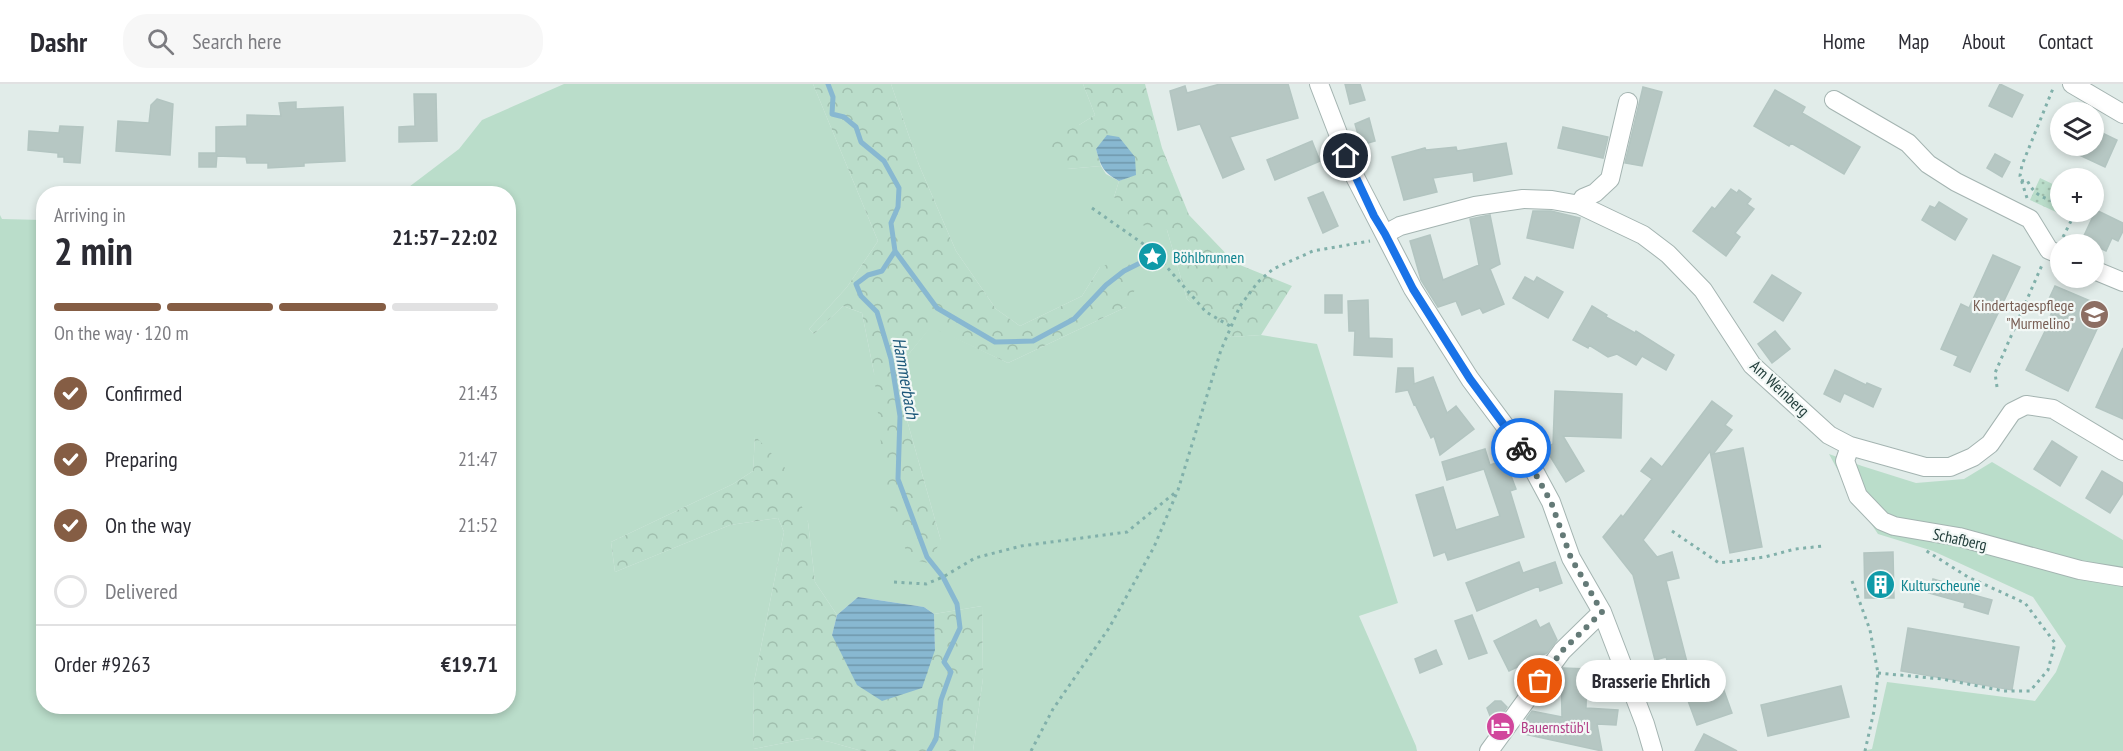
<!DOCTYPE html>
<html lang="en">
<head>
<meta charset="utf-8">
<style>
	body { margin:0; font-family:"PT Sans Narrow",sans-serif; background:#f7f7f7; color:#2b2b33; height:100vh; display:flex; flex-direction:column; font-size:22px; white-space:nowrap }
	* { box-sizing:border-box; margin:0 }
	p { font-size:20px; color:#7c7c81 }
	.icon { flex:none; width:33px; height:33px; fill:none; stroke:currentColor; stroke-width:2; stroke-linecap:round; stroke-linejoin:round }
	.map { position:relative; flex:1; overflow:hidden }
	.side { position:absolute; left:36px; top:102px; width:480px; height:528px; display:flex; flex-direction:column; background:#fff; border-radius:24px; box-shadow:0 3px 9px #0003 }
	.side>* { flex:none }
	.controls { position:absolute; left:2050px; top:18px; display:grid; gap:12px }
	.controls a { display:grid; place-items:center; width:54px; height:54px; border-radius:50%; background:#fff; box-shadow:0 3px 9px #0003; font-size:30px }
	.pin { position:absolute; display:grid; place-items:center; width:51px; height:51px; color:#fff; margin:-26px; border:3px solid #fff; border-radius:50%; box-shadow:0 2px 6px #0007 }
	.courier { position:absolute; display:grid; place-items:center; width:60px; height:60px; margin:-30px; border:4px solid #1a73e8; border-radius:50%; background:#fff; color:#222; box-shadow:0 2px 8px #0007 }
	.bubble { position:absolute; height:42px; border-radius:21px; background:#fff; box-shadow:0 3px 9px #0003; font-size:20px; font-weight:700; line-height:42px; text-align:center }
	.overview em { font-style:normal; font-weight:700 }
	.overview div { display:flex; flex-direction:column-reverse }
	.overview { display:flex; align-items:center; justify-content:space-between; height:102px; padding:0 18px }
	h1 { font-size:39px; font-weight:700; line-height:45px }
	.bar { display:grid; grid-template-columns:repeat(4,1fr); gap:9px 6px; align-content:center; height:72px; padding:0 18px }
	.bar i { height:8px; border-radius:4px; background:#e1e1e2 }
	.bar .active { background:#855d44 }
	.bar p { grid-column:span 4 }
	.line { display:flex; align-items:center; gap:15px; padding:0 18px; border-top:2px solid #e1e1e2 }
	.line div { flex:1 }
	ol { padding:0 18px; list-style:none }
	li { display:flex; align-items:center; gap:18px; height:66px }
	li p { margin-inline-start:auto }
	li .icon { padding:6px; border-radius:50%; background:#855d44; color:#fff; stroke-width:4 }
	li:last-child { color:#7c7c81 }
	li i { width:33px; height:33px; border:3px solid #e1e1e2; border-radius:50% }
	header { display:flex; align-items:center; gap:36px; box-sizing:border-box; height:84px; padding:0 30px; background:#fff; border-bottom:2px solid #e1e1e2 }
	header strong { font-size:28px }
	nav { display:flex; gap:33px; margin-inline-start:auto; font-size:21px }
	.search { width:420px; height:54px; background:#f7f7f7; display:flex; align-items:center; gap:15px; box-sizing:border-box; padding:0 21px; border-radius:24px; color:#7c7c81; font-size:22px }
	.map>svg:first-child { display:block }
	.green { fill:#baddca }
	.forest { fill:url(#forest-crowns) }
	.park { fill:url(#park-dots) }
	.water { fill:url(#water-rules) }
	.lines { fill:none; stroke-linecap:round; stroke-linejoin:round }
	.stream { stroke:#88b8d1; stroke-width:5 }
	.building { fill:#b6c7c3; stroke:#b3c5c1; stroke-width:1.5 }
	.minor-casing { stroke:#a4b4b1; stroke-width:20 }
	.path { stroke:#81b0aa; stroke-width:3; stroke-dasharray:3 4.5; stroke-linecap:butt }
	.minor { stroke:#fff; stroke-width:18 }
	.done { stroke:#647a77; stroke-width:6; stroke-dasharray:0 10.8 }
	.route { stroke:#1a73e8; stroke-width:8 }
	.labels { text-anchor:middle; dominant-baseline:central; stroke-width:4.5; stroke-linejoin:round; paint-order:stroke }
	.culture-label { font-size:16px; fill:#0d838f; stroke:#f2f8f6; text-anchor:start }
	.education-label { font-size:16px; fill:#785e54; stroke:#f2f8f6; text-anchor:end }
	.street-label { font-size:16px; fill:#213d3a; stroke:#f2f8f6 }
	.hotel-label { font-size:16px; fill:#b23c85; stroke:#f2f8f6; text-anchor:start }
	.water-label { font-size:18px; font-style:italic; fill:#1b5779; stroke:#f2f8f6 }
</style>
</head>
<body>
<header>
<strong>Dashr</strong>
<div class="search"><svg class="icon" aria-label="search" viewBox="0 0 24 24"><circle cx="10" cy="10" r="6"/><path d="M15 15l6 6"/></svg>Search here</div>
<nav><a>Home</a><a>Map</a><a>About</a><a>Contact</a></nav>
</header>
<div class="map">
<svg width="2123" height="667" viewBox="0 0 2123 667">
	<defs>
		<pattern id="forest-crowns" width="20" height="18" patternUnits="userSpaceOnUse" patternTransform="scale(1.5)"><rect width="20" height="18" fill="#baddca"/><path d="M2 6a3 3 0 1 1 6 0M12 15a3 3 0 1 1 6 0" fill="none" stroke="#a0bfae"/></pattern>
		<pattern id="park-dots" width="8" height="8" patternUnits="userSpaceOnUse" patternTransform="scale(1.5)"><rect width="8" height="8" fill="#baddca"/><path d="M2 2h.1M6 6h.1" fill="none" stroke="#a0bfae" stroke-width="1.8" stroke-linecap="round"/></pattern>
		<pattern id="water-rules" width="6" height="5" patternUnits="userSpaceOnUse" patternTransform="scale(1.5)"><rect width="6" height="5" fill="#88b8d1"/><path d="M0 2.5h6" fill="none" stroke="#6f97ab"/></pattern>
	</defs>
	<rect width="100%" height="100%" fill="#e1ece9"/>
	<!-- green -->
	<path class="green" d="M564,0H813L878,157L847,203L809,245L814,250L843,222L862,229L874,289L941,457L905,329L908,271L931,242L1008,279L1126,223L1100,183L1082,212L1020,242L996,225L956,167L919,81L891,0H1083L1095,31L1079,41L1067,85L1101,82L1106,90L1119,97L1114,113L1167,146L1187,215L1231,253L1261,251L1317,260L1398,519L1359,532L1416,662L1417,667H973L983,594L982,522L934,530L924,523L858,513L837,531L815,498L808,438L755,353L753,387L733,400L611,458L615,488L730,441L778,434L784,448L754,598L753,665L810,654L830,658L862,667H0V131L2,135L43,136L44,622H508V110L401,109L459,65L482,36Z
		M1829,370L1862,382L1916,399L1964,395L1992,378L2123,456V667H1862L1872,665L1887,598L2035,617L2056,588L2066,562L2033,513L1933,467L1878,450L1848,405Z"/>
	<!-- forest -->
	<path class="forest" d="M813,0H891L919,81L956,167L996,225L1020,242L1082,212L1100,183L1125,174L1140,196L1126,223L1008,279L931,243L908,271L905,329L941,457L928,479L909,475L886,411L874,289L862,229L843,222L814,250L809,245L847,203L878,157Z
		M1083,0H1145L1162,64L1189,131L1235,179L1292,202L1261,251L1231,253L1209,237L1187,215L1167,146L1136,140L1114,113L1119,97L1136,90L1096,65L1101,82L1067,85L1047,56L1079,41L1095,31Z
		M755,352L788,387L808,438L815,498L837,531L832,551L935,566L934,530L982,522L983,594L973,667H862L830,658L810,654L753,665L754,598L784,448L778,434L730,441L615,488L611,458L733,400L753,387Z"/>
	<!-- park -->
	<path class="park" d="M2040,94L2061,104V128H2069L2067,133L2030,116Z"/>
	<!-- water -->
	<path class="water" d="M1107,51L1119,53L1135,73L1136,91L1119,97C1103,88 1101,83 1096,65Z
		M858,513L924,523L934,530L935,566L922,604L882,617L857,601L832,551L837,531Z"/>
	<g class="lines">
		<!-- stream -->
		<path class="stream" d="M828,0L833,13L832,30L844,33L856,43L861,58L884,77L899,104L898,123L891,139L895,167L882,187L868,191L856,200L861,212L877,228L891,275L900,332L898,395L927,473L943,493L957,520L960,544L944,578L951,588L941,616L936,655L929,667
			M895,167L937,224L995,258L1033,257L1074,235L1106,201L1124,187L1152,173"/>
	</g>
	<!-- building -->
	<path class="building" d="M1220,0H1288L1298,34L1230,53L1244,85L1223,94L1200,40L1178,46L1170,7L1185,2L1187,9Z
		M1345,0H1360L1365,16L1350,20Z
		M2000,0L2023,11L2012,33L1989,22Z
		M1643,3L1662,8L1642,82L1625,79Z
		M1775,6L1805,23L1802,29L1860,63L1844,90L1791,59L1789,62L1754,42Z
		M414,10H436L437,57L399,58V43L415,42Z
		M157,15L173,20L170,71L116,67L118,37L149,39L151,21Z
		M296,18V25L343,23L345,77L304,79V82L268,84V79H247L246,73L217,72V70L216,83H199V69H216V43L247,42V31L281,32L279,19Z
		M1369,34L1375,57L1361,61L1355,40Z
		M60,42L83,43L80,79L64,78V73H58V69L28,66L29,47L59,49Z
		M1563,43L1608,53L1603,74L1558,64Z
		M2094,45L2117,56L2105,83L2060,62H2094Z
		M1312,57L1320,77L1275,96L1267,76Z
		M1506,59L1512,90L1474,97L1473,88L1433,94L1437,108L1404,116L1392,73L1425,64L1426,66L1456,63L1457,67Z
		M1995,70L2010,78L2002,93L1987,84Z
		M1731,105L1737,109L1739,106L1751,115L1747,120L1754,125L1735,149L1740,153L1726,172L1693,147L1712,123L1715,125Z
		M1323,108L1338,142L1323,149L1308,114Z
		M1939,118L1967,135L1955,156L1922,136L1930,122L1935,124Z
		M2096,126L2123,139V147L2118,157L2112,154L2106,167L2082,156Z
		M1533,127H1551L1580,134L1573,164L1527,154Z
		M1490,131L1500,180L1490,185L1504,220L1483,229L1480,224L1462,231L1456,217L1438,223L1421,196L1410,157L1430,151L1443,196L1479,181L1470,135Z
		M1993,171L2020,183L1970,288L1954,281L1958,272L1941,265L1961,220L1969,224Z
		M1772,191L1801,209L1783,237L1754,218Z
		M1525,193L1534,198L1537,193L1563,208L1548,234L1513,214Z
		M2055,202L2095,219L2093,224L2104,230L2068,307L2026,286L2049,239L2048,238L2055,220L2048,217Z
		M1325,211H1342V229H1325Z
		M1368,216L1369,254L1392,255V273L1354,271L1355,247H1349L1348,217Z
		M1592,222L1607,231L1606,233L1635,249L1636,247L1674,271L1666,286L1642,272L1636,281L1617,270L1608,273L1589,261L1588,264L1573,256Z
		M1775,247L1790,265L1772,279L1758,260Z
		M2123,264V335L2096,323Z
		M1398,284H1413L1414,300L1433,293L1447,329L1456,322L1474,345L1440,371L1434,352L1431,354L1415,320L1414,321L1408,306L1396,308Z
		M1835,286L1866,301L1867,299L1881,305L1873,323L1844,309L1840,318L1824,310Z
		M1555,307L1622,310L1621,354L1563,352L1584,387L1566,398L1545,364L1553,360Z
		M1712,317L1732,332L1725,341L1732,346L1713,370L1743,364L1762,463L1730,469L1710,367L1643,456L1657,473L1672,468L1679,494L1666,497L1688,582L1671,588L1666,573L1655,576L1633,491L1603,453L1621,431L1623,433L1652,395L1641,387L1651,374L1662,383Z
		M2052,357L2077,373L2060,402L2034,385Z
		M1485,365L1490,381L1505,376L1516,405L1510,407L1524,453L1448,476L1445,468L1434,472L1416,411L1443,403L1456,446L1500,432L1484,385L1447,396L1442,378Z
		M2102,387L2123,399V409L2110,429L2086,414Z
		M1893,468L1894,514H1865L1864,469Z
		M1519,478L1523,489L1555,478L1562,499L1540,507L1539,502L1477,527L1466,499Z
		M1933,495L1971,506L1970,510L1992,516L1988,530L1964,523L1965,519L1929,509Z
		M1472,531L1487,569L1469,575L1455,537Z
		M1536,536L1540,544L1549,539L1557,556L1547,569L1509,587L1494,557Z
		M1908,544L2019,563L2012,606L1901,587Z
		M1436,566L1442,580L1420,589L1415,575Z
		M1563,584L1587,585L1586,624L1618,626L1616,641L1597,640L1602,667L1524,650L1527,634L1532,627L1562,633L1561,587Z
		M1722,601L1732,629L1697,641L1687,614Z
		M1841,602L1849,633L1768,652L1761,621Z
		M1495,617H1501L1507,623L1494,642L1487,624Z
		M1704,650L1737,667H1695Z"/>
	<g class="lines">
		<defs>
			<path id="minor" d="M1319,0L1354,91L1413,205L1470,295L1523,366L1551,418L1571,474L1602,528L1645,640L1653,667
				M2072,0L2123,30
				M1834,16L1908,59L1928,80L1956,98L2030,135L2049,166L2061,171
				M1580,121L1583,114L1595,109L1610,95L1628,18
				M1385,150L1400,142L1475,122L1523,115L1552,116L1580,121L1643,151L1668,170L1703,206L1752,281L1829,351L1850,362L1925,383H1950L1973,373L1990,360L2012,328L2026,321L2053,325L2123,367
				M2094,186L2123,198
				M1850,362L1845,377L1858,412L1882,437L1894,442L1959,453L2080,486L2123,493
				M1489,667L1562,567L1602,528"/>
		</defs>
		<!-- minor casing -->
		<use href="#minor" class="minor-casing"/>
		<!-- path -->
		<path class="path" d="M2021,97L2027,96C2036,114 2044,113 2061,120
			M2027,114L2020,92L2022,81L2054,2
			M1092,124L1152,166L1206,228L1230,242
			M2063,153L2073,133V128
			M1997,303L1995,289L2042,181
			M1672,447L1719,479L1765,473L1795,465L1824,462
			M1852,497L1870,546L1878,589L1874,627L1865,667
			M894,498L926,500L943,493L975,474L1021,462L1127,448L1177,407
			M1878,589L1942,595L2004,607H2030L2048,586L2055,559L2025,519L1968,493L1925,466
			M1031,667L1053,625L1109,544L1154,463L1178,406L1221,266L1240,222L1258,198L1273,185L1313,167L1370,157"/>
		<!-- minor -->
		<use href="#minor" class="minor"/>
	</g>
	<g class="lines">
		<!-- done -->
		<path class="done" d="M1521,364L1551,418L1571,474L1602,528L1562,567L1540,597"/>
		<!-- route -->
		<path class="route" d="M1346,72L1374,132L1385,150L1413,205L1470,295L1521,364"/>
	</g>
	<!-- icons -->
	<defs>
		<symbol id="sight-disc" viewBox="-11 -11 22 22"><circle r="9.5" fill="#0f9aa8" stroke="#f2f8f6"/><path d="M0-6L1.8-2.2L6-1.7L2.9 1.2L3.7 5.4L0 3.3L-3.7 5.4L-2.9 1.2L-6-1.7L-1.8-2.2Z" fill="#fff"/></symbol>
		<symbol id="school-disc" viewBox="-11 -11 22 22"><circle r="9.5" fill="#8d6e63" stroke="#f2f8f6"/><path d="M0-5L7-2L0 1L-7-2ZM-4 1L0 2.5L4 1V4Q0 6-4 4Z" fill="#fff"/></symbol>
		<symbol id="building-disc" viewBox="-11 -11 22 22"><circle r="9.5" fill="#0f9aa8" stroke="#f2f8f6"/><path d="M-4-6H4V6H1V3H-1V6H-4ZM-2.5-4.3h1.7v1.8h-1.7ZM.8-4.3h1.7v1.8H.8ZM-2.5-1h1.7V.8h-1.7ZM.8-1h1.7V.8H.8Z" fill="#fff"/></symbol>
		<symbol id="hotel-disc" viewBox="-11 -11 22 22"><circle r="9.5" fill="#d1479c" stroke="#f2f8f6"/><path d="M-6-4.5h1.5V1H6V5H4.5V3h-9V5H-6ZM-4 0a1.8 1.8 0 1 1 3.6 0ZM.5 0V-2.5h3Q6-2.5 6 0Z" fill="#fff"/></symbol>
	</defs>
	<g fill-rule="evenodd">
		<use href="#sight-disc" x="1136" y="156" width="33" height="33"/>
		<use href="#school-disc" x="2078" y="214" width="33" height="33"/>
		<use href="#building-disc" x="1864" y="484" width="33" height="33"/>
		<use href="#hotel-disc" x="1484" y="626" width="33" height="33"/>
	</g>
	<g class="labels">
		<!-- culture labels -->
		<g class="culture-label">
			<text x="1173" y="173">Böhlbrunnen</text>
			<text x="1901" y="501">Kulturscheune</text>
		</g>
		<!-- education labels -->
		<g class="education-label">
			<text x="2074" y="221">Kindertagespflege<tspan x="2074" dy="18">"Murmelino"</tspan></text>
		</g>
		<!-- street labels -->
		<g class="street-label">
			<text transform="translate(1780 304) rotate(43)">Am Weinberg</text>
			<text transform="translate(1960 455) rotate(12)">Schafberg</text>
		</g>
		<!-- hotel labels -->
		<g class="hotel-label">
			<text x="1521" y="643">Bauernstüb'l</text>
		</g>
		<!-- water labels -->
		<g class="water-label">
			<text transform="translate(906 294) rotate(80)">Hammerbach</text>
		</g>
	</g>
</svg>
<div class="controls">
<a><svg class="icon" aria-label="layers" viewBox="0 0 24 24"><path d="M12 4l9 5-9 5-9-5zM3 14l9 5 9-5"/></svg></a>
<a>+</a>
<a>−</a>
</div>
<div class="pin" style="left:1540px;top:597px;background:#ea580c"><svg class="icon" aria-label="bag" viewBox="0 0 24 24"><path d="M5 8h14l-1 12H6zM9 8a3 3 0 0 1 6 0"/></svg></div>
<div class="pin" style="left:1346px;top:72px;background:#1f2937"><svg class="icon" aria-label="home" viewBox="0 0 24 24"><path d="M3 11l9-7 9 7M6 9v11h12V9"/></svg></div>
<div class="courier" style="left:1521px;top:364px"><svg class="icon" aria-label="bike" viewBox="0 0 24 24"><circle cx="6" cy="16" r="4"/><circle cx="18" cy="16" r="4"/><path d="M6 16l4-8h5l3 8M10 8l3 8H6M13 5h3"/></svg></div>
<div class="bubble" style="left:1576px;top:576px;width:150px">Brasserie Ehrlich</div>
<section class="side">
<div class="overview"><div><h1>2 min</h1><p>Arriving in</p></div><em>21:57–22:02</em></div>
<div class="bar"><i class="active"></i><i class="active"></i><i class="active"></i><i></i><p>On the way · 120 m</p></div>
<ol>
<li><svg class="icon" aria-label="check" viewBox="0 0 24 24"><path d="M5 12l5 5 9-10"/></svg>Confirmed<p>21:43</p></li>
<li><svg class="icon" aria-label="check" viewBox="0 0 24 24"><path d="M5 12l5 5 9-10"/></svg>Preparing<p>21:47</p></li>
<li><svg class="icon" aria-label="check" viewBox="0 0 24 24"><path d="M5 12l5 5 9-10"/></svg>On the way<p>21:52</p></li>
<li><i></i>Delivered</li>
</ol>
<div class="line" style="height:78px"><div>Order #9263</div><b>€19.71</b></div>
</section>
</div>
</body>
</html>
